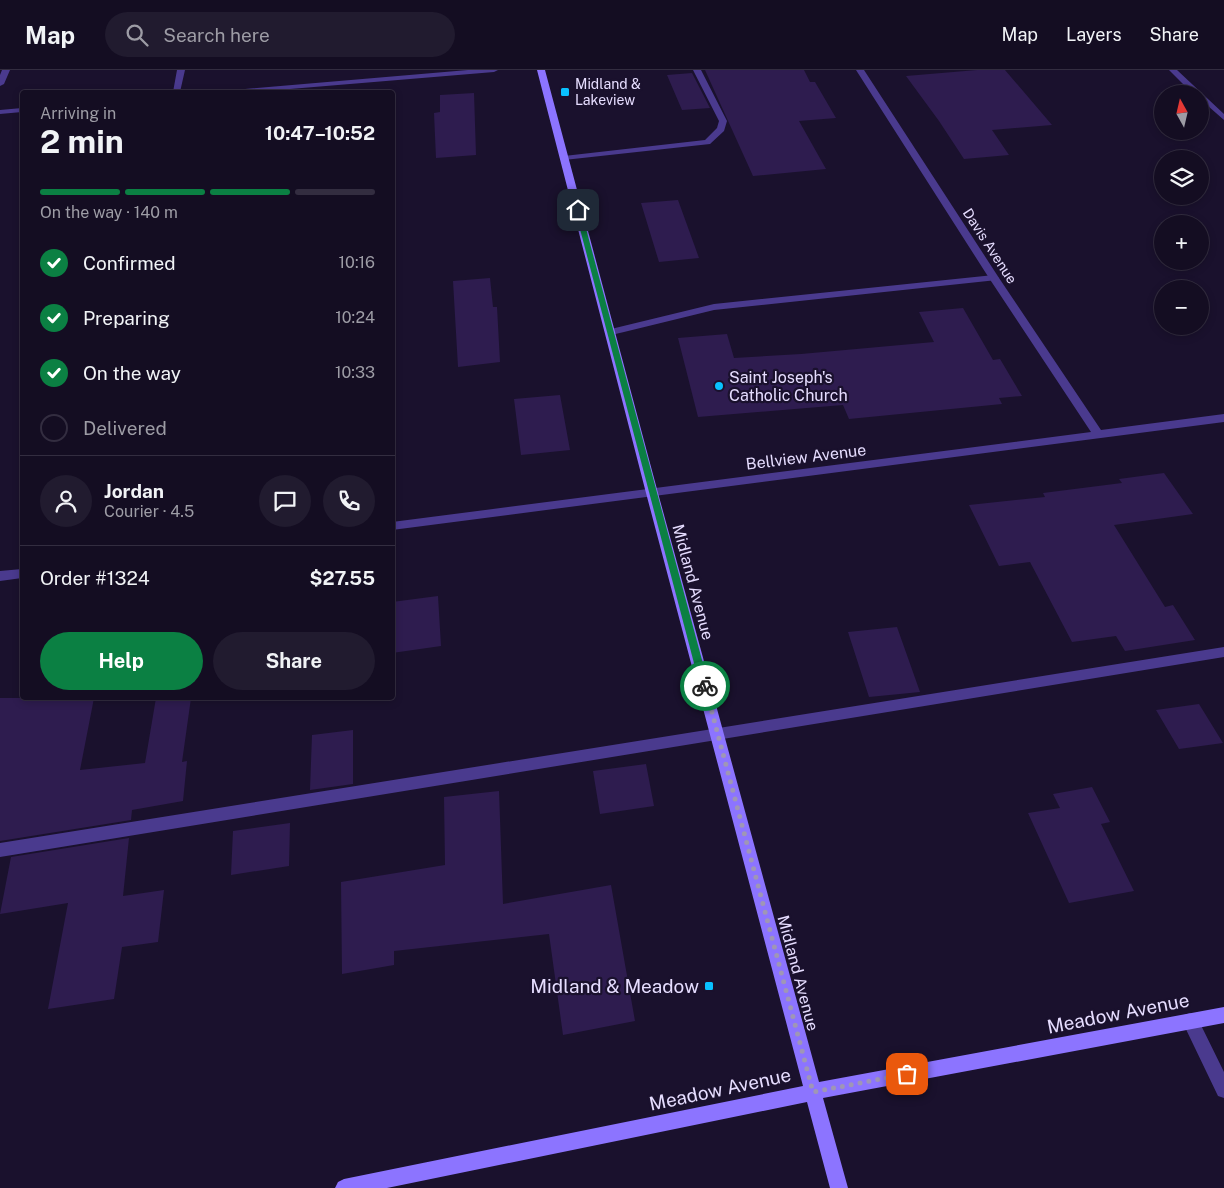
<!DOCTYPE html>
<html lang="en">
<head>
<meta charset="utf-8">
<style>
	body { margin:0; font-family:"Public Sans",sans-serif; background:#211b2f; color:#f1f3f6; height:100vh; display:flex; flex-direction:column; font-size:19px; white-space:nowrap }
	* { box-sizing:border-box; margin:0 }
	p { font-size:16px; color:#9d9ca5 }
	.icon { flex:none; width:28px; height:28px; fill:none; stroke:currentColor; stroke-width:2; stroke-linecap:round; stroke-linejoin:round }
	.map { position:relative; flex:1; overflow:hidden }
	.details { position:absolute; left:20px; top:20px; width:375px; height:610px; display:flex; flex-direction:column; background:#140d22; border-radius:5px; box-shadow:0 2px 8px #0003,0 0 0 1px #332d40 }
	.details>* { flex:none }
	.needle { width:32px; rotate:352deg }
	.controls { position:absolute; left:1154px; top:15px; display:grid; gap:10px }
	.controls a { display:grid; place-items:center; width:55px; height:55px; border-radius:50%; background:#140d22; box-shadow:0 2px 8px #0003,0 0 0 1px #332d40; font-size:25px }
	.pin { position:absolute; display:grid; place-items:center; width:42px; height:42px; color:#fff; margin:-21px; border-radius:10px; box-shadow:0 2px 8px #0006 }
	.courier { position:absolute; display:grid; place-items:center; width:50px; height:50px; margin:-25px; border:4px solid #0b8043; border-radius:50%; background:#fff; color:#222; box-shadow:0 1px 6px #0007 }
	.head em { font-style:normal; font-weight:700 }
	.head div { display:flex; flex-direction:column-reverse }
	.head { display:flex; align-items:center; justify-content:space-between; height:85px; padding:0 20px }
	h1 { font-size:32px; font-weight:700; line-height:38px }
	.bar { display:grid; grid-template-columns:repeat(4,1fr); gap:8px 5px; align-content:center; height:60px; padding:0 20px }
	.bar i { height:6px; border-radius:4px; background:#332d40 }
	.bar .active { background:#0b8043 }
	.bar p { grid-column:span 4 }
	.line { display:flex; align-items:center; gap:12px; padding:0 20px; border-top:1px solid #332d40 }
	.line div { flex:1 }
	.round { display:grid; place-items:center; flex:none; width:52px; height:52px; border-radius:26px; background:#211b2f }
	ol { padding:0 20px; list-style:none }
	li { display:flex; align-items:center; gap:15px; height:55px }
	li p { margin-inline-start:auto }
	li .icon { padding:5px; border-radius:50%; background:#0b8043; color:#fff; stroke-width:4 }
	li:last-child { color:#9d9ca5 }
	li i { width:28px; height:28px; border:2px solid #332d40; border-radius:50% }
	.cta { display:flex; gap:10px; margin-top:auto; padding:10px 20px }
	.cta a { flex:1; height:58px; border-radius:30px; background:#0b8043; color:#fff; font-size:20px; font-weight:700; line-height:58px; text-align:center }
	.cta a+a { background:#211b2f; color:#f1f3f6 }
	header { display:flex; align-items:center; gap:30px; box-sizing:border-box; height:70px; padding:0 25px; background:#140d22; border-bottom:1px solid #332d40 }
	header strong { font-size:24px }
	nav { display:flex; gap:28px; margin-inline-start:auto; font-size:18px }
	.search { width:350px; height:45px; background:#211b2f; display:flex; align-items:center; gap:12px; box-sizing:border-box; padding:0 18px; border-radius:28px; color:#9d9ca5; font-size:19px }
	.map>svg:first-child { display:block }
	.building { fill:#2e1c4f }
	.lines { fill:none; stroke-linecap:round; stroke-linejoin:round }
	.lane { fill:#4a3a8e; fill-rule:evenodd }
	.street { fill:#4a3a8e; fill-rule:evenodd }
	.secondary { fill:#8c74ff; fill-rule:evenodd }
	.route { fill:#0b8043 }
	.done { stroke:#9f96b6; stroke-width:5; stroke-dasharray:0 9 }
	.poi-dot { fill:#09c1ff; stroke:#1a112d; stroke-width:2 }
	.labels { text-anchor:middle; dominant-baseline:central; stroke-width:4.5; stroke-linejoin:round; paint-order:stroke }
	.far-poi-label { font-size:14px; fill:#e6ddff; stroke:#1a112d; text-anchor:start }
	.far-street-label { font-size:14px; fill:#e6ddff; stroke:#1a112d }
	.poi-label { font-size:16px; fill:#e6ddff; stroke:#1a112d; text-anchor:start }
	.street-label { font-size:16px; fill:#e6ddff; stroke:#1a112d }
	.near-poi-label { font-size:19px; fill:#e6ddff; stroke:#1a112d; text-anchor:end }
	.near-street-label { font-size:19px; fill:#e6ddff; stroke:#1a112d }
</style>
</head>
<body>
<header>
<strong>Map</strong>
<div class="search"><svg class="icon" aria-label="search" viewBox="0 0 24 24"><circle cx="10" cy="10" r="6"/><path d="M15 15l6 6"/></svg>Search here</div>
<nav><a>Map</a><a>Layers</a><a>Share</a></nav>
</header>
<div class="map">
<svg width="1224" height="1118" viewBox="0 0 1224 1118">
	<rect width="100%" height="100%" fill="#1a112d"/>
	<!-- building -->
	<path class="building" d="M705,0H804L810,12H815L836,48L799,51L826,99L753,106Z
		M977,0H1005L1052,55L992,60L1009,85L964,89L939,51L906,6Z
		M692,3L710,38L682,40L667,5Z
		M474,23L476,85L436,88L434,43L440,42V25Z
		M678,130L699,188L659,192L641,133Z
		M490,208L493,237H497L500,292L458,297L453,211Z
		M963,238L993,290L1000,289L1022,326L999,328L1002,334L849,349L843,335L698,347L678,268L727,264L734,288L801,284L934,272L919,242Z
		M560,325L570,380L521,385L514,329Z
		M1164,403L1193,444L1114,455L1165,537L1173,535L1195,570L1125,581L1116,566L1072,572L1030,492L999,496L969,435L1045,427L1043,423L1122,413L1119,409Z
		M438,526L441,576L392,583V532Z
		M897,557L920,622L869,627L848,562Z
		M0,628H94L80,700L145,693L156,628H191L182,692L187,691L183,731L132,740L131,750L0,771Z
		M1199,634L1223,673L1179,679L1156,640Z
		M353,660V714L310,720L312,665Z
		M646,694L654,736L600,744L593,701Z
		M1092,717L1110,752L1101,754L1134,821L1069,833L1028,743L1060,738L1053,724Z
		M499,721L503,834L611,815L635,951L563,965L549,864L394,881V895L342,904L341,812L445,795L444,727Z
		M290,753L289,796L231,805L233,761Z
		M129,768L123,826L164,820L158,872L122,877L114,929L48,939L68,833L0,844L11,787Z"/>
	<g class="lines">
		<!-- lane -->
		<path class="lane" d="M2,0H10L4,14L0,16V5Z
			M693,0H701L727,51L724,61L710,74L564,90L560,88L564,86L705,70L717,58L719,51Z
			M994,205L999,208L997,210L714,240L624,262L611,265L606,262L611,259L714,234Z
			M1224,577V587L0,787V773Z
			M1190,943L1196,945L1224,1002V1028L1218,1026L1182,951L1184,945Z"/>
		<!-- street -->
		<path class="street" d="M177,0H185L180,22H173Z
			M468,0H498L494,2L254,22H230L234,20Z
			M856,0H864L999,208L1101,360L1224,344V352L392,460V452L1091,362L989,208Z
			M1169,0H1177L1224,44V50L1200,29V24H1193Z
			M22,38V42L0,44V40Z
			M22,499V508L0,511V501Z"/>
		<!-- secondary -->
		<path class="secondary" d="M537,0H545L658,423L819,1012L1224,937V953L823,1028L848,1118H830L807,1032L387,1118H335L338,1112L344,1109L803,1016L646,423Z"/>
	</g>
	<!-- route -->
	<path class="route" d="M578,138L581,140L709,616L705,620L700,616L575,140Z"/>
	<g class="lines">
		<!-- done -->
		<path class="done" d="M705,616L813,1022L907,1004"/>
	</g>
	<!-- markers -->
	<g class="poi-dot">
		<rect x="560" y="17" width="10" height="10" rx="2.5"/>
		<circle cx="719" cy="316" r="5"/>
		<rect x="704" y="911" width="10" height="10" rx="2.5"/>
	</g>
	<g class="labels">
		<!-- far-poi labels -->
		<g class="far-poi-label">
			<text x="575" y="14">Midland &amp;<tspan x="575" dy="16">Lakeview</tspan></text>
		</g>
		<!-- far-street labels -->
		<g class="far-street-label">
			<text transform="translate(990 176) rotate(57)">Davis Avenue</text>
		</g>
		<!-- poi labels -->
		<g class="poi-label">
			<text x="729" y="307">Saint Joseph's<tspan x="729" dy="18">Catholic Church</tspan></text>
		</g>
		<!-- street labels -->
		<g class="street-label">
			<text transform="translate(806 387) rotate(-7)">Bellview Avenue</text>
			<text transform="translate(693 512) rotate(75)">Midland Avenue</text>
			<text transform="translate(798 903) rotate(75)">Midland Avenue</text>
		</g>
		<!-- near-poi labels -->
		<g class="near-poi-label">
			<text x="699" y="916">Midland &amp; Meadow</text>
		</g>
		<!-- near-street labels -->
		<g class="near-street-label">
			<text transform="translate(1118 943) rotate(-11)">Meadow Avenue</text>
			<text transform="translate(720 1019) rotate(-12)">Meadow Avenue</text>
		</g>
	</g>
</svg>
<div class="controls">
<a><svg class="needle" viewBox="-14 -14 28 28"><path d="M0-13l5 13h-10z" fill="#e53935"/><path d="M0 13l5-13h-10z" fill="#9d9ca5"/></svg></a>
<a><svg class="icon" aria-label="layers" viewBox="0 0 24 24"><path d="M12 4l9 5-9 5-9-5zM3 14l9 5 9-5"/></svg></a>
<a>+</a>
<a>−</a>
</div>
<div class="pin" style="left:907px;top:1004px;background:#ea580c"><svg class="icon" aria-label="bag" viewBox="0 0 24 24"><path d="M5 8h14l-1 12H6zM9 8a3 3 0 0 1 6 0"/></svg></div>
<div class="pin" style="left:578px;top:140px;background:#1f2937"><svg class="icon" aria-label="home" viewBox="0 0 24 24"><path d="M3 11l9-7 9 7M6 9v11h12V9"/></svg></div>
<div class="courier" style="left:705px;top:616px"><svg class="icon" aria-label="bike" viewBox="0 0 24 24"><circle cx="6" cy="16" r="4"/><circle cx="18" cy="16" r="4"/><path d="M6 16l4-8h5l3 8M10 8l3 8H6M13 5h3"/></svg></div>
<section class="details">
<div class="head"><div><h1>2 min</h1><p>Arriving in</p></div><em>10:47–10:52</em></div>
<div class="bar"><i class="active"></i><i class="active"></i><i class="active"></i><i></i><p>On the way · 140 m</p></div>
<ol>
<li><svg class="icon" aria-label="check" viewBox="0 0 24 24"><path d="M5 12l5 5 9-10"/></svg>Confirmed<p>10:16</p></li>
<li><svg class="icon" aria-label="check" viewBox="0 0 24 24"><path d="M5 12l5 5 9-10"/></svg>Preparing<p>10:24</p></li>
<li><svg class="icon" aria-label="check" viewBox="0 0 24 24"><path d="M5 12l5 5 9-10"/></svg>On the way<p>10:33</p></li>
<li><i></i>Delivered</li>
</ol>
<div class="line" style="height:90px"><a class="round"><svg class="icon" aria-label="person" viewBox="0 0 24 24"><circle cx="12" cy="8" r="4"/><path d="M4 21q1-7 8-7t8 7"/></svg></a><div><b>Jordan</b><p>Courier · 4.5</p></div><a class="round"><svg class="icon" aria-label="chat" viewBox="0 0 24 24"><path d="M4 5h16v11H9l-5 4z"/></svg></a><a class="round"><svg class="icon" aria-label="phone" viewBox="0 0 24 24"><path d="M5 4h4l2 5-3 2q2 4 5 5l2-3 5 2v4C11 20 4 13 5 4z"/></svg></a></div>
<div class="line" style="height:65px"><div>Order #1324</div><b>$27.55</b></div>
<div class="cta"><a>Help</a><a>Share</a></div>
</section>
</div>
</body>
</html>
